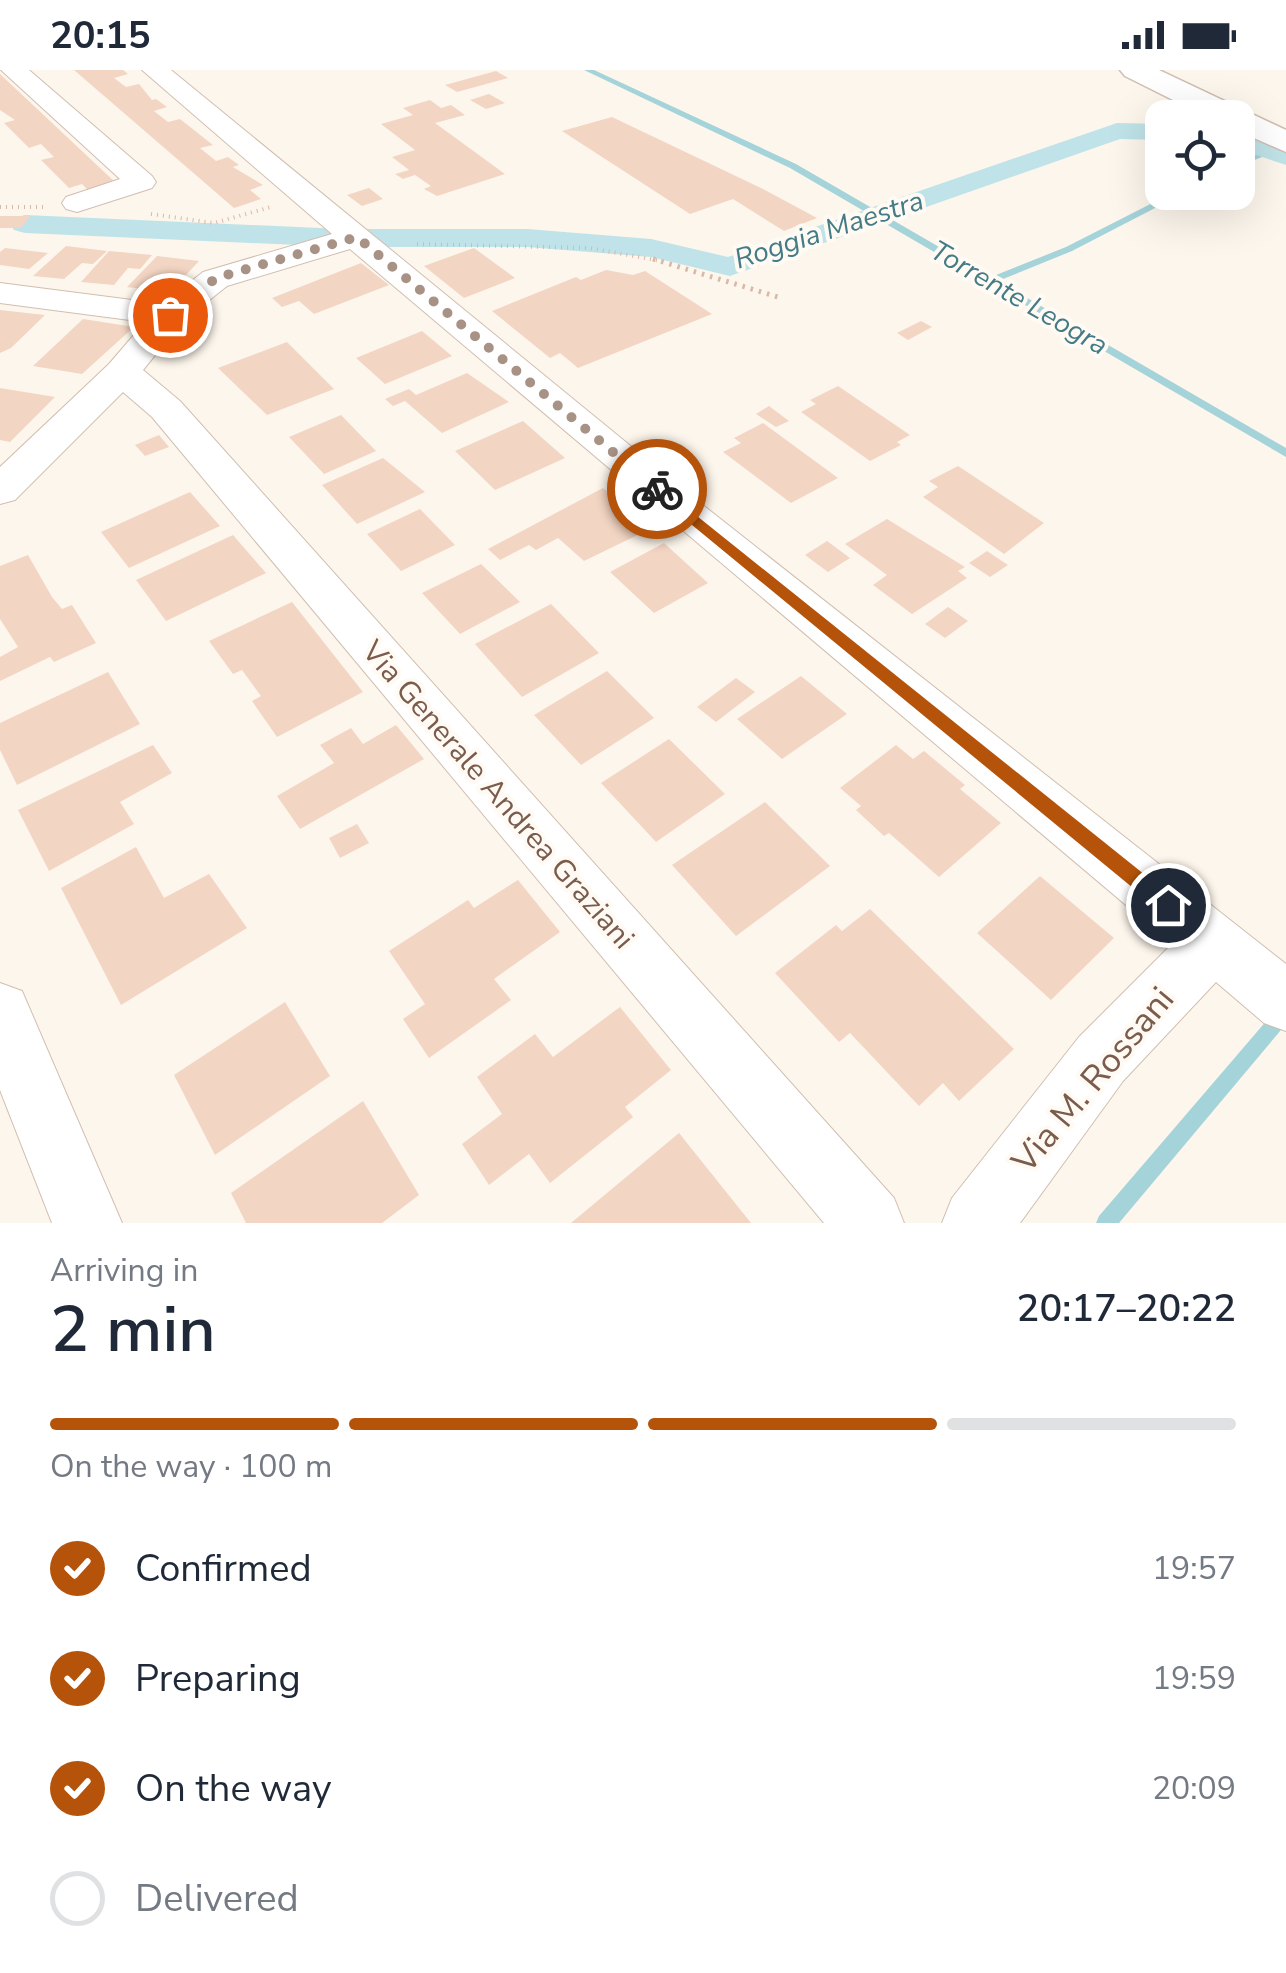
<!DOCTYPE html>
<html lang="en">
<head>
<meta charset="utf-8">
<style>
	body { margin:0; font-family:"Nunito Sans",sans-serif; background:#f6f6f7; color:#1f2937; height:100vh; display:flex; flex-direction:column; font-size:38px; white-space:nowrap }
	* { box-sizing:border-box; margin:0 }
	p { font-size:32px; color:#747a83 }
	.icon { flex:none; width:55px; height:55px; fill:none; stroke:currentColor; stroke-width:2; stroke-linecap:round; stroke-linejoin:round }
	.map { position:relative; height:1153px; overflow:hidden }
	.panel { display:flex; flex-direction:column; background:#fff; flex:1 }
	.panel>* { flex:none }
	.controls { position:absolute; left:1145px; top:30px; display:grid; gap:20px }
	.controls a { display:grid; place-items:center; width:110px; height:110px; border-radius:20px; background:#fff; box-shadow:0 10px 40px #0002; font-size:50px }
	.pin { position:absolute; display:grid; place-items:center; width:85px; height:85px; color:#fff; margin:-42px; border:5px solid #fff; border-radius:50%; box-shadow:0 2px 10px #0007 }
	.courier { position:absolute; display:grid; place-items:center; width:100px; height:100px; margin:-50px; border:8px solid #b45309; border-radius:50%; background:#fff; color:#222; box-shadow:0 2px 12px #0007 }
	.summary em { font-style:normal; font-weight:600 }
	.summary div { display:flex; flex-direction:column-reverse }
	.summary { display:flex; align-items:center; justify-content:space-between; height:170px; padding:0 50px }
	h1 { font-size:65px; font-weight:600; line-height:75px }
	.bar { display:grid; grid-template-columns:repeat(4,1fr); gap:15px 10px; align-content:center; height:120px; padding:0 50px }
	.bar i { height:12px; border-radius:8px; background:#e0e1e3 }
	.bar .on { background:#b45309 }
	.bar p { grid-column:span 4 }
	ol { padding:0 50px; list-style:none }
	li { display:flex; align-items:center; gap:30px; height:110px }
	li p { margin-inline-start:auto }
	li .icon { padding:10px; border-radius:50%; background:#b45309; color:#fff; stroke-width:4 }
	li:last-child { color:#747a83 }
	li i { width:55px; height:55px; border:5px solid #e0e1e3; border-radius:50% }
	.status { display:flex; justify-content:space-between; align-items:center; height:70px; padding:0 50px; background:#fff; direction:ltr }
	.status svg { height:28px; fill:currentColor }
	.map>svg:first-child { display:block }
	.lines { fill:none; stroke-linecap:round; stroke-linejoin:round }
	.stream { fill:#a5d3da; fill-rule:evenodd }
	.canal { fill:#bfe3e8; fill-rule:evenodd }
	.building { fill:#f3d5c3 }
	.minor-casing { stroke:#d1beb0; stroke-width:2 }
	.tertiary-casing { stroke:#d1beb0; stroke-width:3 }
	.path-far1 { stroke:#d9b8a5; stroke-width:4; stroke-dasharray:1 5; stroke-linecap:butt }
	.path { stroke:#d9b8a5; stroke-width:5; stroke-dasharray:2.5 6; stroke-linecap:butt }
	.minor { fill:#fff; fill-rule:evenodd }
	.tertiary { fill:#fff; fill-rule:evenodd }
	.route { fill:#b45309 }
	.done { stroke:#a89285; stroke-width:10; stroke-dasharray:0 18 }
	.labels { text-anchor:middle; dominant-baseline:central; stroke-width:8; stroke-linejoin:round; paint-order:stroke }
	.far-water-label { font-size:28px; font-style:italic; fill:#437c86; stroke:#fffaf3 }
	.street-label { font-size:30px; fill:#7a5c4d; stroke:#fffaf3 }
	.near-street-label { font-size:35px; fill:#7a5c4d; stroke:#fffaf3 }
</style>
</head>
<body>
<div class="status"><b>20:15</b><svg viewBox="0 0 49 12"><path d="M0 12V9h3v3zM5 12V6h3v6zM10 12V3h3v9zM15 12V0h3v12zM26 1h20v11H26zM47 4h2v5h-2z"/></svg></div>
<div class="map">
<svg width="1286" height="1153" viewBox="0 0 1286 1153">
	<rect width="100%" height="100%" fill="#fdf6ec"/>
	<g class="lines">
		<!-- stream -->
		<path class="stream" d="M584,0H594L796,94L991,207L1066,177L1174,122H1186L1072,181L998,211L1286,378V387L790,98Z
			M1269,79L1276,81L1238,97V92Z
			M1286,932V954L1119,1153H1096L1099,1146L1280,935Z"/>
		<!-- canal -->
		<path class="canal" d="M1117,53L1162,54V70L1120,69L730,206L651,187L527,177H366L354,173L342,177L25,163L14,160L10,154L14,148L25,145L342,159L354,163L366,159H527L651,169L728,187Z
			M1238,62L1286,78V95L1238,79Z"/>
	</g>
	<!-- building -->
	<path class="building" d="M74,0H123L128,4L114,8L126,17L139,14L152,30L156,29L167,37L154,41L168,52L180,49L213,75L200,78L216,91L228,87L239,95L233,97L263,115L250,120L261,129L234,138Z
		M496,1L508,8L457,22L445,15Z
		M0,4L116,113L89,121L82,114L69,118L41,90L54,87L41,74L29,78L4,53L15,50L0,40Z
		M489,24L505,33L486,39L470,30Z
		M430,30L441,38L451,35L465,45L435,53L505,104L437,126L424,119L431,116L415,105L403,109L395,104L409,100L392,87L415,80L381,54L413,45L403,38Z
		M612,47L763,119L817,148L784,161L733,129L690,144L562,61Z
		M369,118L383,129L362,136L347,125Z
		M0,146H30L21,158H0Z
		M66,176L107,181L93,194L82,193L64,209L33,206Z
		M5,178L48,183L29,199L0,195V182Z
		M474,178L515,208L464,228L424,196Z
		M109,181L152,185L140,199L128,198L114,215L81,212Z
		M157,186L199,191L186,205L174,204L158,221L127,217Z
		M361,193L389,215L314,244L299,231L282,237L272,228Z
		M606,200L633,205L645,201L712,244L578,298L560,283L550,288L492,241L576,207L581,210Z
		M0,240L45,245L11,278L0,283Z
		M83,249L134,257L82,304L33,296Z
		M921,251L932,257L908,270L897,263Z
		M422,261L452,286L385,314L356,288Z
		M287,272L334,319L267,345L218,298Z
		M467,303L509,332L442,363L405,331L393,336L385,329L409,319L416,325Z
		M838,316L910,365L897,372L901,375L870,391L801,342L816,334L810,330Z
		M0,318L55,327L10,372L0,370Z
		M769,336L789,351L776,357L756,344Z
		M341,345L376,381L324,404L289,367Z
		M523,351L565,388L495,420L455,381Z
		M763,353L838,408L791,433L723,382L741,373L734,368Z
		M159,365L169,377L145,386L135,375Z
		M383,388L425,422L357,454L322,415Z
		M958,396L1044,453L1004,484L923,427L938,417L929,411Z
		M603,418L652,458L584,491L558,468L536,480L529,475L500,490L488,479Z
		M190,422L220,456L129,498L101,462Z
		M420,439L455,475L401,501L367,464Z
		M887,449L965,497L958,501L967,508L912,544L873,515L887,505L845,474Z
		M233,465L266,503L166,551L136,510Z
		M827,471L850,488L828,502L805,485Z
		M664,473L708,513L654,543L610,502Z
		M987,481L1008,495L990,507L969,493Z
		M28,485L52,527L62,539L72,535L96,573L54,592L50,587L0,611V587L18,577L0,549V496Z
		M481,494L520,532L460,564L422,523Z
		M292,532L363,622L277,667L252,631L261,626L242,600L233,604L209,571Z
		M551,534L599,583L522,627L475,574Z
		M948,537L968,551L945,568L925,554Z
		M607,601L654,648L581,695L534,645Z
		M108,602L140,654L17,715L0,680V653Z
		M801,606L847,644L782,689L737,649Z
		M736,608L755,622L716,652L697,637Z
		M396,655L424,689L300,759L277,726L334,693L320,675L351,658L363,674Z
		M669,669L725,724L656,772L601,713Z
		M153,675L172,703L120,732L134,754L49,801L18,740Z
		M896,675L913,689L924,681L965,715L960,719L1001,753L939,807L889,763L884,766L856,740L861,736L840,718Z
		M765,732L830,796L736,866L672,795Z
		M357,754L369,773L340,788L329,768Z
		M136,777L164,828L209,804L247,858L121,935L61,818Z
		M1040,806L1114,868L1051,930L977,863Z
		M518,810L560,862L494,909L511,930L429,988L403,949L425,934L389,881L468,830L474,838Z
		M870,839L1014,979L959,1031L943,1013L919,1036L850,963L839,972L775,903L836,855L842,861Z
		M285,932L330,1006L215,1085L174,1005Z
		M620,937L671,1000L625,1037L633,1047L550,1113L529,1084L489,1115L462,1074L502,1044L477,1007L535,964L553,987Z
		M363,1031L419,1125L382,1153H246L231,1123Z
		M679,1063L751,1153H571Z"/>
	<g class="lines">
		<defs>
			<path id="minor" d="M1,0H29L152,106L156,112L152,118L77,142L66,139L62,133L66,127L120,109Z
				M142,0H171L704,436L1286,894V961L1264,953L1216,912L1123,1011L1020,1153H942L952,1128L1079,967L1172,874L350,179L227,216L182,252L143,300L180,331L894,1128L904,1153H824L152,347L123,322L15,430L0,434V397L109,294L145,252L0,233V213L163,234L203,202L332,164Z
				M0,913L22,921L122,1153H52L0,1020Z"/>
			<path id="tertiary" d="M1120,0H1159L1286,60V82L1238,61V48H1209L1125,6Z"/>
		</defs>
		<!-- minor casing -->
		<use href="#minor" class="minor-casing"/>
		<!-- tertiary casing -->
		<use href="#tertiary" class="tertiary-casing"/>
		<!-- path-far1 -->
		<path class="path-far1" d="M0,137H44
			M151,144L214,153L271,137
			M417,174L589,178L667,192"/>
		<!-- path -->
		<path class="path" d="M653,189L778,227"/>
		<!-- minor -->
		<use href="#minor" class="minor"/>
		<!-- tertiary -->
		<use href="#tertiary" class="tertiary"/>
	</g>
	<!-- route -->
	<path class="route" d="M657,414L1175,829V841H1161L652,422L650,419Z"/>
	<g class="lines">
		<!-- done -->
		<path class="done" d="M170,245L216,208L357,167L657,419"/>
	</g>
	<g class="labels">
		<!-- far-water labels -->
		<g class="far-water-label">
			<text transform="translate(829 160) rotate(-18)">Roggia Maestra</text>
			<text transform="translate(1019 228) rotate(30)">Torrente Leogra</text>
		</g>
		<!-- street labels -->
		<g class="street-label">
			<text transform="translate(498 725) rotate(49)">Via Generale Andrea Graziani</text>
		</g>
		<!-- near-street labels -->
		<g class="near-street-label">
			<text transform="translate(1093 1010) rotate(-50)">Via M. Rossani</text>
		</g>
	</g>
</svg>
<div class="controls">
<a><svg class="icon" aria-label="locate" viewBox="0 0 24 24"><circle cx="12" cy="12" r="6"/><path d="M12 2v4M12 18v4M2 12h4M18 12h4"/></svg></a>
</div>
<div class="pin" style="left:170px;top:245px;background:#ea580c"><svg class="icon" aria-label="bag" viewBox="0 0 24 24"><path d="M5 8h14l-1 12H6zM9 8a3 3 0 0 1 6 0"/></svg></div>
<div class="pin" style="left:1168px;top:835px;background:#1f2937"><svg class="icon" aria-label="home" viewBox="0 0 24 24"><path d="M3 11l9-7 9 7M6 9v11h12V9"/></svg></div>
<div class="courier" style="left:657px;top:419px"><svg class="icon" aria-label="bike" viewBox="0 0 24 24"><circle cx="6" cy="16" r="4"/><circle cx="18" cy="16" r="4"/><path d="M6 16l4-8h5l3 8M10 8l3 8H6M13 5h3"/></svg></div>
</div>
<section class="panel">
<div class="summary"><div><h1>2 min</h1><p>Arriving in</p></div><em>20:17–20:22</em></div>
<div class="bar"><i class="on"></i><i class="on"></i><i class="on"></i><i></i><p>On the way · 100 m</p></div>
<ol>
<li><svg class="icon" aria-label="check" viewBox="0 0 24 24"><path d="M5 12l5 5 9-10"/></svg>Confirmed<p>19:57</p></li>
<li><svg class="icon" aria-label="check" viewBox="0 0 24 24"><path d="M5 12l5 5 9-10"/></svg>Preparing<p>19:59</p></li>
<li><svg class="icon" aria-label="check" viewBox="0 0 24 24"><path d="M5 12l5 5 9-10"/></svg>On the way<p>20:09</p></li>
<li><i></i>Delivered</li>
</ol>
</section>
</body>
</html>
